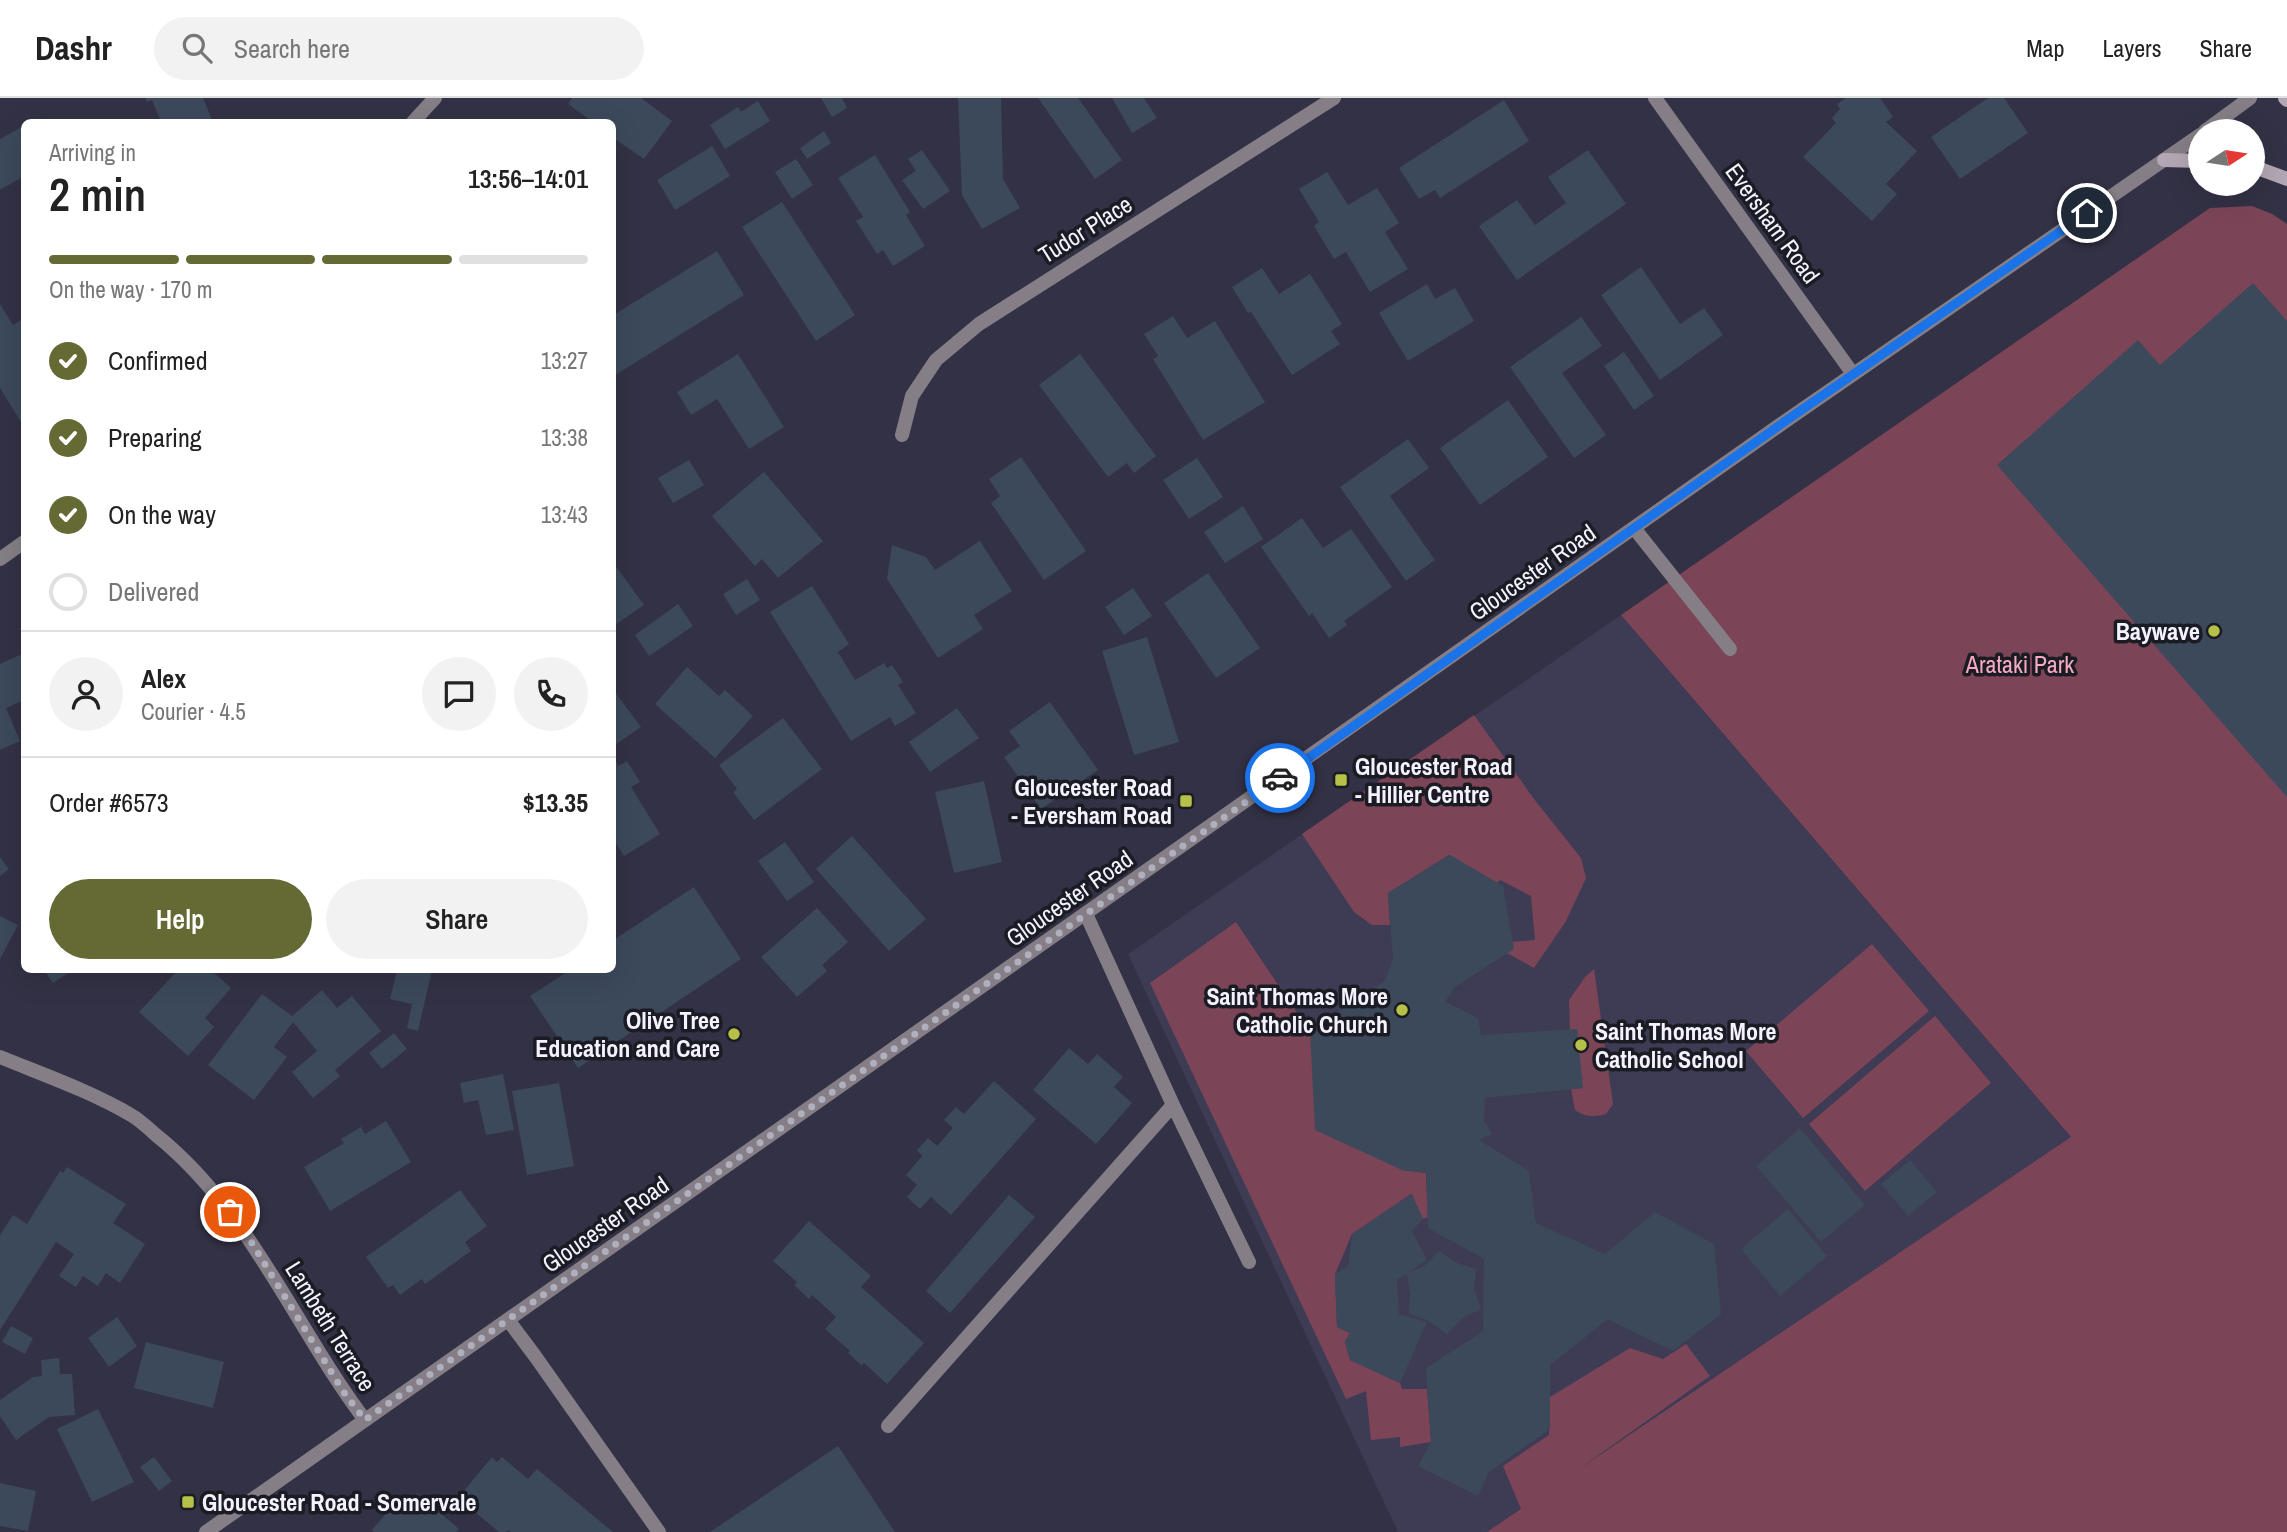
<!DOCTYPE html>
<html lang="en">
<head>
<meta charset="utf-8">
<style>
	body { margin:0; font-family:"Archivo Narrow",sans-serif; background:#f2f2f2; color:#222; height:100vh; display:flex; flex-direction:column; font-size:26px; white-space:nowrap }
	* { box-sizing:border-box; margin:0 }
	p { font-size:23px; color:#767676 }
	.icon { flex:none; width:38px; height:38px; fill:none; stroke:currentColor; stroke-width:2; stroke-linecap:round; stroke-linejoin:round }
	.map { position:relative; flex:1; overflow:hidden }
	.panel { position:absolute; left:21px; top:21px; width:595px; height:854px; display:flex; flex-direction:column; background:#fff; border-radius:10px; box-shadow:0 7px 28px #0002 }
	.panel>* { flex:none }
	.needle { width:46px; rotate:78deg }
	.buttons { position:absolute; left:2188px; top:21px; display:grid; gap:14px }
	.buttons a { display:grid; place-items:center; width:77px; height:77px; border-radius:50%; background:#fff; box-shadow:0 7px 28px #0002; font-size:35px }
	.pin { position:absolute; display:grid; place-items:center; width:60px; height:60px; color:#fff; margin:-30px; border:4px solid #fff; border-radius:50%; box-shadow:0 2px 7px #0007 }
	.courier { position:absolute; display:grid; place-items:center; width:70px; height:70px; margin:-35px; border:5px solid #1a73e8; border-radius:50%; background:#fff; color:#222; box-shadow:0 2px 9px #0007 }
	.summary em { font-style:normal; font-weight:600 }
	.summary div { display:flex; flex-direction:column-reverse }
	.summary { display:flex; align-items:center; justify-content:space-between; height:119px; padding:0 28px }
	h1 { font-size:46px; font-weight:600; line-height:52px }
	.bar { display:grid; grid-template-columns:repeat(4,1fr); gap:10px 7px; align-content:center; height:84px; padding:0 28px }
	.bar i { height:9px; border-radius:5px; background:#e0e0e0 }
	.bar .current { background:#656a34 }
	.bar p { grid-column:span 4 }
	.line { display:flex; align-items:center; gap:18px; padding:0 28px; border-top:2px solid #e0e0e0 }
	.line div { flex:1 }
	.round { display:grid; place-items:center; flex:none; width:74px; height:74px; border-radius:37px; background:#f2f2f2 }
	ol { padding:0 28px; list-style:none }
	li { display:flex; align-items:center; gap:21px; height:77px }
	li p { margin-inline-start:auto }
	li .icon { padding:7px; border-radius:50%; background:#656a34; color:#fff; stroke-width:4 }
	li:last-child { color:#767676 }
	li i { width:38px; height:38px; border:4px solid #e0e0e0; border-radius:50% }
	.button { display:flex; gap:14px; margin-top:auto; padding:14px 28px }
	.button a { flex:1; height:80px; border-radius:42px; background:#656a34; color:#fff; font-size:28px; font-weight:600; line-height:80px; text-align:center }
	.button a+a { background:#f2f2f2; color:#222 }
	header { display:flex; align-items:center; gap:42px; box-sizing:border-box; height:98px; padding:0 35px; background:#fff; border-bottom:2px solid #e0e0e0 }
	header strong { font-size:33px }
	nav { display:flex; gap:38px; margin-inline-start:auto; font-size:24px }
	.search { width:490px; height:63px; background:#f2f2f2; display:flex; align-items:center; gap:18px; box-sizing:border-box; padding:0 24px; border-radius:38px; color:#767676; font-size:26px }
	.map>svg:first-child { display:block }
	.built { fill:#3e3b54 }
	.green { fill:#7c4557 }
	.building { fill:#3c495b }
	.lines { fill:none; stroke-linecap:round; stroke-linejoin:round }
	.service { stroke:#857e86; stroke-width:14 }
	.minor { stroke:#857e86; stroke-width:14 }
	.tertiary { stroke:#857e86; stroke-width:14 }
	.secondary { stroke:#b3a7b4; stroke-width:14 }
	.done { stroke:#b0afbd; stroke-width:7; stroke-dasharray:0 12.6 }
	.route { stroke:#1a73e8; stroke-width:9 }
	.poi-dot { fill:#b6c149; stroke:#1b1b23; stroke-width:2.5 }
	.labels { text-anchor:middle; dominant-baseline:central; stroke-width:7; stroke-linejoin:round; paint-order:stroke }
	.street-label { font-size:24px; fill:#f4f3fd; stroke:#1b1b23 }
	.poi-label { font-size:24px; font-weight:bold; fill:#f4f3fd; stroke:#1b1b23; text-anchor:end }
	.park-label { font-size:24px; fill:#f6aac2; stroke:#1b1b23 }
</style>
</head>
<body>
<header>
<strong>Dashr</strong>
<div class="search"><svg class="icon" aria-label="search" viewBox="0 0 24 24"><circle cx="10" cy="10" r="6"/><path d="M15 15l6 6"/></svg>Search here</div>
<nav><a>Map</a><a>Layers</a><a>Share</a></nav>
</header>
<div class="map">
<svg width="2287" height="1434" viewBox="0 0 2287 1434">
	<rect width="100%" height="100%" fill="#333145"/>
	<!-- built -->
	<path class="built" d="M1621,517L2287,1290V1434H1398L1128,856Z"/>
	<!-- green -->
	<path class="green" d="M2252,108L2272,116L2287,126V1434H1487L1521,1411L1503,1368L1549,1337L1550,1299L1630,1250L1663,1261L1686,1246L1710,1278L1576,1373L2071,1039L1621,517L2210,110Z
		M1474,617L1534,701L1581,760L1586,780L1566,823L1534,870L1507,855L1512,844L1535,842L1531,798L1500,782L1497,785L1449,757L1388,795L1390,827H1372L1354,814L1302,736Z
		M1236,824L1402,1072L1426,1075L1428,1119L1423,1121L1411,1096L1352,1136L1335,1176L1337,1229L1350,1235L1345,1244L1350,1262L1400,1285L1402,1291H1427L1431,1344L1400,1349V1339L1371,1342L1366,1293L1346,1301L1150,885Z
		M1872,846L1929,913L1803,1020L1746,953Z
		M1594,871L1613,1006L1606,1016C1593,1019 1587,1020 1575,1012L1571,991L1582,990L1577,932H1570L1569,902L1585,879Z
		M1935,918L1991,985L1865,1093L1809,1026Z"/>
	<!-- building -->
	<path class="building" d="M145,0H203L213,24H161L152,2L147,4Z
		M572,0H641L672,23L644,61L612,39V24H593L568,6Z
		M821,0H842L847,10L832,19Z
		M958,0H1001L1003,81L1020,110L982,131L962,97Z
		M1038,0H1078L1122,62L1095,81Z
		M1112,0H1144L1157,20L1132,35Z
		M1846,0H1880L1893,19L1886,24L1917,53L1886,86L1897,96L1872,123L1803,59L1836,25L1832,20L1840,11L1837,6Z
		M1988,0H2004L2028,35L1960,81L1931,39Z
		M1504,2L1529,43L1440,100L1435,92L1419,101L1399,70Z
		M758,3L770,23L725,51L710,27L738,9L741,14Z
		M23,28L24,78L0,92V41Z
		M824,33L831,45L807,61L800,50Z
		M712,48L730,78L675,112L657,82Z
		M922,52L950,93L923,111L902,82L916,73L908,61Z
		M1588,52L1626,106L1517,182L1479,128L1517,102L1535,127L1566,105L1548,79Z
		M875,57L910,114L906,117L925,148L893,168L883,152L877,156L856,123L863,119L838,80Z
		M796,61L813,87L792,101L775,74Z
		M1327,74L1348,107L1377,90L1399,125L1385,134L1408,171L1370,194L1346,154L1334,161L1314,128L1319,124L1299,91Z
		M782,104L855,217L816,243L742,129Z
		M717,153L744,197L612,279V218Z
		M1641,169L1680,226L1704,210L1723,237L1660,282L1601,197Z
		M1262,170L1279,196L1310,176L1342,226L1331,233L1340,246L1292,277L1251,214L1248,215L1232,189Z
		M2253,185L2287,223V699L1997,367L2138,242L2160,267Z
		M1427,186L1435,201L1455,190L1474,223L1408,263L1379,215Z
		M0,206L13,227L21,222L24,227V329L0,290Z
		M1173,218L1187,240L1215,223L1265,304L1203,342L1153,261L1158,258L1144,236Z
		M1581,219L1602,248L1562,275L1606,337L1574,360L1510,269Z
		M1624,254L1654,298L1634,312L1604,268Z
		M738,256L784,329L749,351L717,301L691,317L677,294Z
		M1080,256L1156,358L1134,375L1127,365L1108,379L1039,287Z
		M1508,302L1548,359L1480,407L1440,350Z
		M1408,341L1429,370L1390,398L1435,462L1406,483L1340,389Z
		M1021,359L1086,453L1044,482L991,405L1000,398L989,381Z
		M1197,360L1223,399L1189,421L1163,382Z
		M689,362L704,387L673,405L658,380Z
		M764,374L823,443L778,480L762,461L755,468L712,418Z
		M1243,408L1263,441L1225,465L1204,434Z
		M1302,420L1323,450L1351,431L1392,489L1344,523L1347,527L1329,540L1312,515L1309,518L1261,449Z
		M980,443L1012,493L974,517L983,531L938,560L887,481L892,447L926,459L935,472Z
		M612,463L644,507L612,529Z
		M1208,475L1260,550L1216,580L1164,505Z
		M747,481L760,502L736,517L723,496Z
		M812,488L849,546L838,554L855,582L884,565L887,570L892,567L903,584L898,587L916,615L895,628L890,619L851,643L770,514Z
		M1133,490L1152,518L1124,537L1105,509Z
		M678,506L693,528L649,558L635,537Z
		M1147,539L1179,644L1134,657L1102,553Z
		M24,555V602L6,610L20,643L0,652V566Z
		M687,569L719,598L725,592L753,618L715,660L655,606Z
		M612,590L641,629L612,649Z
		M1050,604L1098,672L1041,711L1004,659L1020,648L1009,633Z
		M957,610L979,640L930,674L909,644Z
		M783,620L822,671L754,722L733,694L737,691L719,667Z
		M615,662L618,668L627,663L640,684L631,689L660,736L624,758L612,739V664Z
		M984,683L1002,764L954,775L935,694Z
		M852,738L926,821L889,853L816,771Z
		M785,744L814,784L787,803L758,763Z
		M1450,757L1503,788L1514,851L1455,889L1445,904L1478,920L1481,937L1577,931L1583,990L1485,1000L1484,1023L1492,1036L1479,1042L1529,1073L1536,1125L1605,1156L1655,1114L1714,1146L1721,1216L1673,1253L1608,1221L1550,1267V1331L1489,1374L1478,1398L1418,1368L1431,1344L1426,1270L1483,1233L1484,1161L1428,1130L1426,1075L1402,1072L1315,1032L1310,933L1385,883L1393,861L1388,795Z
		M0,759L9,771L0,778Z
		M694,789L741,861L578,970L530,898L570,872H612V843Z
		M817,810L848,844L822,867L827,873L797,899L761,859Z
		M0,818L18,827L0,861Z
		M44,872H73L53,885Z
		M178,872H211L231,890L205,920L214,929L188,958L139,914Z
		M397,872H432L418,933L407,930L412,906L390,901Z
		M322,892L337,910L352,898L381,933L335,972L340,978L313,1000L292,974L317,953L293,924L274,949L287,959L254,1002L208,967L262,896L292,918Z
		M394,935L407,951L382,971L369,955Z
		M1069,950L1088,966L1097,956L1123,979L1114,989L1132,1005L1096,1046L1033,992Z
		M503,976L514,1032L486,1037L478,1002L464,1005L460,985Z
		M994,983L1036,1021L951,1117L931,1099L920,1111L907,1099L917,1087L906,1077L922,1058L917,1052L928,1040L937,1048L953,1030L944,1022L956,1009L964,1016Z
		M559,985L574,1068L527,1077L512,993Z
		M386,1023L411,1064L330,1113L304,1069L344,1045L341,1041L361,1029L365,1036Z
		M1800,1030L1865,1107L1821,1144L1756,1068Z
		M1910,1062L1937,1094L1908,1118L1881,1086Z
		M67,1069L126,1106L113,1125L145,1146L120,1185L106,1175L98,1188L83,1178L76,1189L59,1178L74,1156L56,1144L0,1232V1137L13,1117L27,1126L60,1073L63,1075Z
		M460,1092L487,1128L465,1144L471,1153L425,1186L422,1181L400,1197L393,1187L388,1190L366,1159Z
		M1412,1096L1423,1121L1412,1133L1427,1162L1397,1182L1399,1216L1427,1224L1400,1285L1350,1262L1345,1244L1350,1235L1337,1229L1335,1176L1348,1168L1352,1136Z
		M1009,1097L1035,1119L950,1215L926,1193Z
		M1788,1111L1827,1158L1780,1198L1741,1151Z
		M809,1123L871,1178L861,1189L924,1245L887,1286L864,1265L862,1268L848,1255L850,1253L825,1231L836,1219L812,1197L809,1201L794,1187L797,1184L773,1163Z
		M1439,1153L1457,1165L1476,1171L1474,1190L1481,1211L1463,1220L1447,1236L1427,1222L1409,1216L1410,1196L1407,1175L1424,1168Z
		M117,1219L137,1248L109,1269L88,1240Z
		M11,1228L33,1240L25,1256L2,1244Z
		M146,1244L224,1264L213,1310L134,1290Z
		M59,1260L60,1276H72L75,1317L49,1319L16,1342L0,1318V1302L33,1279L42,1278L41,1262Z
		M98,1311L134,1384L92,1404L57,1331Z
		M838,1348L895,1434H710Z
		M154,1359L172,1383L159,1393L140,1369Z
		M492,1359L497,1364L502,1359L528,1381L537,1371L613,1434H511L508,1432L506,1434H499L458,1400Z
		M0,1385L36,1393L28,1433L0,1428Z
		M417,1395L459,1431L456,1434H374L372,1432L394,1406L403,1413Z"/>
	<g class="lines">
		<!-- service -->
		<path class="service" d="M1634,430L1730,551"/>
		<!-- minor -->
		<path class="minor" d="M1655,0L1853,276
			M413,24L435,0
			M902,337L912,298L936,262L979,226L1334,0
			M0,461L24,444
			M1086,816L1173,1007L1249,1164
			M0,959C44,977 90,993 131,1017C140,1022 148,1030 156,1037C250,1112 294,1228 365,1322
			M508,1222L535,1258L659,1434
			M888,1328L1173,1007"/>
		<!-- tertiary -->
		<path class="tertiary" d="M2205,33L2250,0
			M206,1434L1787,322L2200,37"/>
		<!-- secondary -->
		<path class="secondary" d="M2285,0L2287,2
			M2164,62L2200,63
			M2252,68L2287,81"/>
	</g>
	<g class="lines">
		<!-- done -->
		<path class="done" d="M230,1114L242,1129L343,1293L365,1322L1280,680"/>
		<!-- route -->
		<path class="route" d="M1280,680L1787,322L2087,115"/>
	</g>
	<!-- markers -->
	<g class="poi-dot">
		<circle cx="2214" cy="533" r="7"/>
		<rect x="1334" y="675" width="14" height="14" rx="3.5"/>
		<rect x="1179" y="696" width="14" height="14" rx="3.5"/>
		<circle cx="1402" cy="912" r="7"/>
		<circle cx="734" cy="936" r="7"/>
		<circle cx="1581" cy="947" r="7"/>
		<rect x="181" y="1397" width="14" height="14" rx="3.5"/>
	</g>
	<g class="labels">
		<!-- street labels -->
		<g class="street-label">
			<text transform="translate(1773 125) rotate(54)">Eversham Road</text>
			<text transform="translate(1085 131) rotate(-32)">Tudor Place</text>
			<text transform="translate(1532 474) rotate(-35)">Gloucester Road</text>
			<text transform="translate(1069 800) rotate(-35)">Gloucester Road</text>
			<text transform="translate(605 1126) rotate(-35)">Gloucester Road</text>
			<text transform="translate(331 1228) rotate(58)">Lambeth Terrace</text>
		</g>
		<!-- poi labels -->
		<g class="poi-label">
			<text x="2200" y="533">Baywave</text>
			<text x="1355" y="668" text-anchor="start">Gloucester Road<tspan x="1355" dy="28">- Hillier Centre</tspan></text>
			<text x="1172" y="689">Gloucester Road<tspan x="1172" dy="28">- Eversham Road</tspan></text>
			<text x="1388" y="898">Saint Thomas More<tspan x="1388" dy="28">Catholic Church</tspan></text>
			<text x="720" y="922">Olive Tree<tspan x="720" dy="28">Education and Care</tspan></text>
			<text x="1595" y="933" text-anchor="start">Saint Thomas More<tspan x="1595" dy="28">Catholic School</tspan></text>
			<text x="202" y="1404" text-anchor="start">Gloucester Road - Somervale</text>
		</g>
		<!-- park labels -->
		<g class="park-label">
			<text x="2020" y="566">Arataki Park</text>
		</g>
	</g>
</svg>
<div class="buttons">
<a><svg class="needle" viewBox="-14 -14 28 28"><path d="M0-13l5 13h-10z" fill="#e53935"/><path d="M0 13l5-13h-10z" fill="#767676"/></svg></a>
</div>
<div class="pin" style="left:230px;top:1114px;background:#ea580c"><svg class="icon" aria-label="bag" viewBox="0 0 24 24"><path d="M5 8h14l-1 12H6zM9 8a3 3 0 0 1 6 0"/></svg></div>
<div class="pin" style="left:2087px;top:115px;background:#1f2937"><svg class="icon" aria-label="home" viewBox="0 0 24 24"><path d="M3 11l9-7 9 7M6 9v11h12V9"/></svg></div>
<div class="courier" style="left:1280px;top:680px"><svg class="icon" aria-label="car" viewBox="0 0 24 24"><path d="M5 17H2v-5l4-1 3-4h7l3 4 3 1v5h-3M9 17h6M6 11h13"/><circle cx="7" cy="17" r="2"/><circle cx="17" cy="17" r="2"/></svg></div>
<section class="panel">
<div class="summary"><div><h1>2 min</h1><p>Arriving in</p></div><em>13:56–14:01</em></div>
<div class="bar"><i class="current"></i><i class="current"></i><i class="current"></i><i></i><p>On the way · 170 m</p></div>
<ol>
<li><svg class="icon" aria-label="check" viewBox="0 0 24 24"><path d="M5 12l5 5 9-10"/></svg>Confirmed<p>13:27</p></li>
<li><svg class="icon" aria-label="check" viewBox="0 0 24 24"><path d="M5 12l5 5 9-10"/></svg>Preparing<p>13:38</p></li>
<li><svg class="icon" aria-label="check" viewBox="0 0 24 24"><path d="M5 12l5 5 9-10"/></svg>On the way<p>13:43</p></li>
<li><i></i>Delivered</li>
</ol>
<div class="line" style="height:126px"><a class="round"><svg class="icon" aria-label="person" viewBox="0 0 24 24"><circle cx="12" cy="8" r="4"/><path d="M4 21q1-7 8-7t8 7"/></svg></a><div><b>Alex</b><p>Courier · 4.5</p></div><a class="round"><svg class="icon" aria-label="chat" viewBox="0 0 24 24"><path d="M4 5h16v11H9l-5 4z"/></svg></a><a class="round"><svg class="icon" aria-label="phone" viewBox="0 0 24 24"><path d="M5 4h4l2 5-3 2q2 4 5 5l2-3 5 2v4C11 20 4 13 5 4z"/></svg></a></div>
<div class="line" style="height:91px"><div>Order #6573</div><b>$13.35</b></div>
<div class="button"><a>Help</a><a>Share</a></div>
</section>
</div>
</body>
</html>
